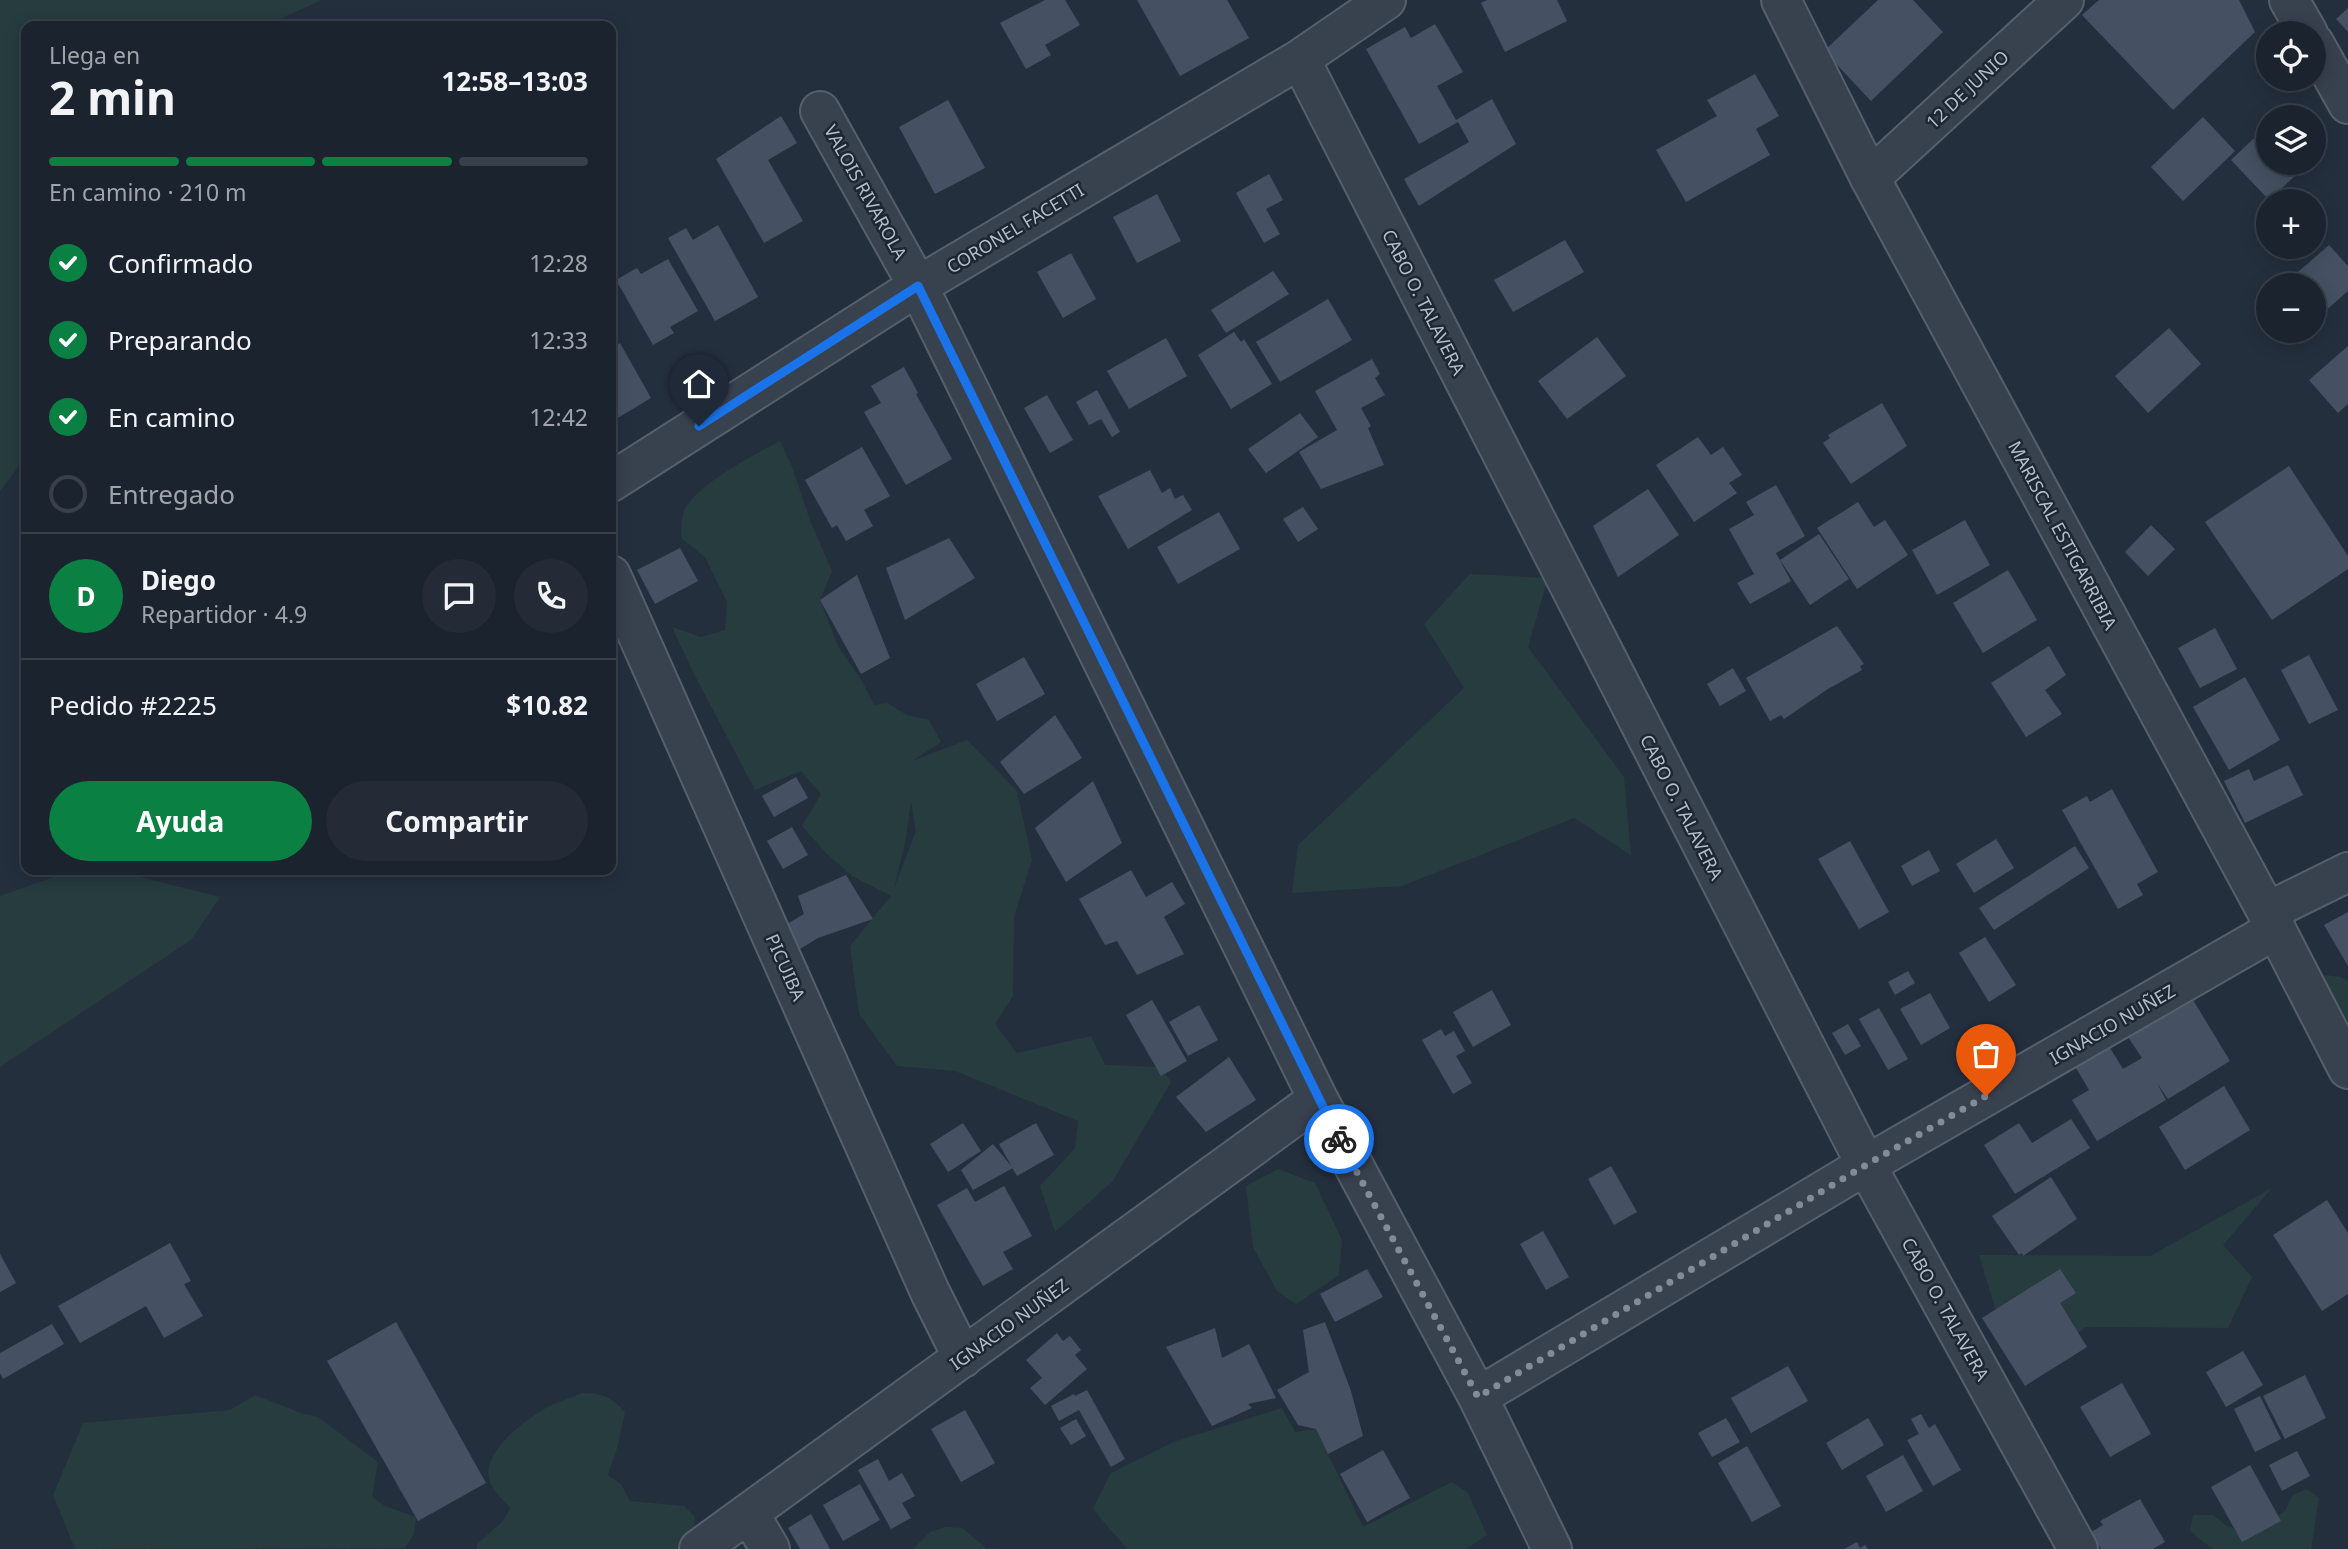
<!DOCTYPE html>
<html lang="es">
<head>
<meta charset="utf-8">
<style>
	body { margin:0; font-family:"Noto Sans",sans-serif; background:#242b36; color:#f1f3f6; height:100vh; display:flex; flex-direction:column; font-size:26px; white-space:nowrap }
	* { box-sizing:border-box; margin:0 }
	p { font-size:23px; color:#a0a4aa }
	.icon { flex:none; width:38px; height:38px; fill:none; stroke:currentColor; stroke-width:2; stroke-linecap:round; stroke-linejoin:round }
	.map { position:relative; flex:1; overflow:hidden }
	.panel { position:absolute; left:21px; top:21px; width:595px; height:854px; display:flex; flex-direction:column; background:#1b232e; border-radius:14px; box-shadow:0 4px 18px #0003,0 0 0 2px #39404a }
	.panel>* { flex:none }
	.tools { position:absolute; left:2256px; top:21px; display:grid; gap:14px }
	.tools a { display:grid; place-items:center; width:70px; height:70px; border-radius:50%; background:#1b232e; box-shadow:0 4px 18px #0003,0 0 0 2px #39404a; font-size:35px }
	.pin { position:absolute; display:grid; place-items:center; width:60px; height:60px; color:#fff; margin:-72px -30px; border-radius:50% 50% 50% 0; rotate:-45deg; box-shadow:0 0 7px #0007 }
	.pin .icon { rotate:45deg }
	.courier { position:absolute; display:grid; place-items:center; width:70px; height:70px; margin:-35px; border:5px solid #1a73e8; border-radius:50%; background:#fff; color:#222; box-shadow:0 2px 9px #0007 }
	.head em { font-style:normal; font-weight:700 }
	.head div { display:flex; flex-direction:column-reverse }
	.head { display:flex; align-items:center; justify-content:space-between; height:119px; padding:0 28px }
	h1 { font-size:46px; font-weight:700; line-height:52px }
	.bar { display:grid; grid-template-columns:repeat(4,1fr); gap:10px 7px; align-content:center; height:84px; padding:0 28px }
	.bar i { height:9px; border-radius:5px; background:#39404a }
	.bar .on { background:#0b8043 }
	.bar p { grid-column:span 4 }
	.line { display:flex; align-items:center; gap:18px; padding:0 28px; border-top:2px solid #39404a }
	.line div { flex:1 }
	.round { display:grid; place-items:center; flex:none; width:74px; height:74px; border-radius:37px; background:#242b36 }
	ol { padding:0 28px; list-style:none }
	li { display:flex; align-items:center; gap:21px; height:77px }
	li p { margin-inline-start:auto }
	li .icon { padding:7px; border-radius:50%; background:#0b8043; color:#fff; stroke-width:4 }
	li:last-child { color:#a0a4aa }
	li i { width:38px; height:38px; border:4px solid #39404a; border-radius:50% }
	.action { display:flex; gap:14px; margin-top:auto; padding:14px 28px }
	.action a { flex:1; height:80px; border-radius:42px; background:#0b8043; color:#fff; font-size:28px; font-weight:700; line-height:80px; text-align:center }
	.action a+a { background:#242b36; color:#f1f3f6 }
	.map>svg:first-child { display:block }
	.green { fill:#263c3f; fill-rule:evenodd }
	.building { fill:#455162 }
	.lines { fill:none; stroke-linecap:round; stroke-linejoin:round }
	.minor-casing { stroke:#565f6c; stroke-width:42 }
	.tertiary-casing { stroke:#565f6c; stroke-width:42 }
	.minor { stroke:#38414e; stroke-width:38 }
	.tertiary { stroke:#38414e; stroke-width:38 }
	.done { stroke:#828b98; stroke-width:7; stroke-dasharray:0 12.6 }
	.route { stroke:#1a73e8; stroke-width:9 }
	.labels { text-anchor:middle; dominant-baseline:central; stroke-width:5; stroke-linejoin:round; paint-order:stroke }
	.street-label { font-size:18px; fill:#b4bcc9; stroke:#1d2633 }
</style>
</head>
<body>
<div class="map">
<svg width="2348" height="1549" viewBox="0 0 2348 1549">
	<rect width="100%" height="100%" fill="#242f3e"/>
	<!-- green -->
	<path class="green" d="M0,0H322L264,26H26V457L0,491Z
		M780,441L791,464L811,523L832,571L820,600L839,648L862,681L874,705L887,703L907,715L929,720L941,742L912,761L967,740L1017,791L1032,860L1014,917L1013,996L995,1024L1017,1053L1091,1036L1105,1065L1161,1067L1171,1082L1113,1181L1055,1232L1040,1186L1075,1148L1078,1121L955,1071L897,1066L859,1014L850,946L891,896L852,876L827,854L802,826L821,794L801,771L755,790L694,674L672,627L701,637L725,630L727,602L705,557L681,538C682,530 681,519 684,511C695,485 755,454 780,441ZM911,802L916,831L894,888L906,838Z
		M1470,574L1548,578L1528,647L1624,777L1631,855L1574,818L1402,886L1292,893L1298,845L1464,688L1424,624Z
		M74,870H112L220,897L191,940L0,1067V896Z
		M2310,973L2340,977L2348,981V1048Z
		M1278,1169L1315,1183L1342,1240L1339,1275L1296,1304L1277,1291L1253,1247L1246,1186Z
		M2272,1188L2223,1245L2252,1277L2228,1328L2086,1327L2051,1353L2000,1324L1979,1255L2150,1256Z
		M582,1393C602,1393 612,1397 625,1412L618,1445L608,1475L621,1484L630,1501L684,1506L695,1517L693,1536L688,1549H477V1544L503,1521L510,1508C504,1501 493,1491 490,1482C479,1453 525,1420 546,1408C557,1402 570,1398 582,1393Z
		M255,1395L301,1413L318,1417L378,1462L372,1497L385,1506L416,1517L414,1534L405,1548L75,1549L53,1495L83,1423L230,1410Z
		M1282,1408L1295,1432L1316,1429L1363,1527L1452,1482L1468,1493L1487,1535L1466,1549H1127L1093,1509L1111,1473L1176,1441Z
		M2306,1489L2319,1498L2311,1549H2212L2190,1531L2193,1515H2213L2227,1526L2242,1531L2257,1527L2285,1511L2292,1496Z
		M945,1527L962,1528L986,1548L1001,1549H913L930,1532Z"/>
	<!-- building -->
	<path class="building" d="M1045,0H1065L1080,25L1045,45L1051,55L1026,69L1000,23Z
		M1137,0H1227L1249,38L1180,76Z
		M1487,0H1557L1567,21L1505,52L1481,3Z
		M1878,0H1913L1943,32L1871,101L1824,51Z
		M2099,0H2239L2255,32L2173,110L2082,15Z
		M2348,8V32L2336,19Z
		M1435,24L1463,72L1437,86L1456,120L1492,99L1516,144L1419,206L1404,179L1469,142L1458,122L1419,144L1366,49L1405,27L1411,38Z
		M1755,74L1779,116L1756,129L1770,155L1686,202L1656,150L1717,116L1707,100Z
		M948,100L985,168L935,194L899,127Z
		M781,116L797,143L768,160L803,221L764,243L716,159Z
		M2203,117L2235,151L2183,201L2151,167Z
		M2268,125V163H2309L2269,200L2231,160Z
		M1269,174L1283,200L1266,209L1280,234L1264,243L1236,193Z
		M1157,194L1181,241L1137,263L1113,217Z
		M718,225L758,297L715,321L668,238L686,228L693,240Z
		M1565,240L1584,272L1513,312L1494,280Z
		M2329,245L2348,266V291L2314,321V285H2283Z
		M1071,253L1096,299L1063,318L1037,272Z
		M668,259L698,311L670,327L674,333L653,345L616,280L637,268L641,274Z
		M1273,271L1289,294L1226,333L1211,310Z
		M1328,299L1352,340L1280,382L1256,342Z
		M2169,328L2201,364L2148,413L2115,376Z
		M1234,332L1241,342L1244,339L1272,384L1231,409L1198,355Z
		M1597,337L1626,376L1567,419L1538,381Z
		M1166,338L1187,376L1129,409L1107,371Z
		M620,343L651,398L611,422V348Z
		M2348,346V404L2338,413L2309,380Z
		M1372,359L1380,374L1375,378L1385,395L1361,408L1371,426L1368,428L1384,465L1321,489L1299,452L1337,430L1315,391Z
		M904,367L918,393L916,394L952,459L906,485L864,412L881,403L871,386Z
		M1097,390L1120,432L1112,437L1101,419L1089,425L1076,402Z
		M1047,395L1073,440L1050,453L1024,408Z
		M1882,403L1907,446L1851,484L1823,443L1830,438L1828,435Z
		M1300,413L1318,437L1266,473L1248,449Z
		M1698,437L1711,455L1723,447L1742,475L1729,483L1737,493L1694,522L1656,465Z
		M862,447L890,496L864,510L873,526L846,541L837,525L832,528L805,480Z
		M2289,466L2348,556V569L2272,620L2205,522Z
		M1150,470L1162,493L1170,488L1175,499L1183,495L1192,510L1128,549L1098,496Z
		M1776,485L1805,536L1776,553L1791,581L1750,604L1737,583L1754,574L1729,529L1754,515L1746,502Z
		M1648,489L1679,535L1618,577L1593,526Z
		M1858,502L1874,527L1885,520L1908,555L1857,589L1817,528Z
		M1303,507L1318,529L1298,542L1283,519Z
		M1219,512L1240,549L1178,584L1157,547Z
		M1965,520L1990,565L1937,595L1912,550Z
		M2151,525L2175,549L2148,576L2125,552Z
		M1819,534L1849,579L1810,605L1780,560Z
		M949,538L975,578L905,620L886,568Z
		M680,548L698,581L655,604L637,570Z
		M2008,570L2037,620L1983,653L1953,603Z
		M857,575L890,658L861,674L820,600Z
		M1837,626L1864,664L1860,666L1862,670L1828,689L1784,719L1781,715L1770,721L1746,678Z
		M2215,628L2237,669L2200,688L2178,648Z
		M2049,646L2066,675L2045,690L2062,714L2026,737L1991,683Z
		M2309,655L2338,710L2309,724L2281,670Z
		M1024,657L1045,694L997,721L976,684Z
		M1733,668L1746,691L1720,706L1707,684Z
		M2245,677L2280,740L2229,770L2193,707Z
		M1055,715L1082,758L1024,794L1000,762Z
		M2288,765L2303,795L2245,823L2224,781L2249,769L2254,781Z
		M796,777L808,798L774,817L762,796Z
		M1093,781L1122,843L1066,882L1035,828Z
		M2112,789L2158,872L2137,884L2143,895L2118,909L2062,810L2087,796L2090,802Z
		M792,827L808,855L783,869L767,841Z
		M1996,839L2014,868L1974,893L1956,864Z
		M1850,841L1889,912L1859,929L1818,859Z
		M2075,846L2089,868L1994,930L1979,908Z
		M1929,850L1940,871L1912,886L1901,866Z
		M1131,870L1146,897L1172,882L1185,904L1164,917L1184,954L1137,975L1117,941L1105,945L1079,899Z
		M846,875L873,919L818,938L800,949L787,924L804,914L798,896Z
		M2348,912V966L2324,925Z
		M1985,937L2016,985L1989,1002L1959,953Z
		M1908,971L1915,983L1895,995L1888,982Z
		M1492,990L1511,1025L1473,1047L1453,1012Z
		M1930,993L1950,1028L1921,1045L1900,1009Z
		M2190,995L2230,1061L2168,1099L2157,1083L2166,1100L2097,1141L2072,1100L2089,1090L2076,1068L2110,1048L2123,1069L2142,1058L2126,1034Z
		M1152,1000L1187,1061L1161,1076L1126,1015Z
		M1199,1005L1218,1040L1188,1056L1169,1022Z
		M1879,1008L1908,1059L1888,1070L1859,1019Z
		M1848,1024L1861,1046L1845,1055L1832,1033Z
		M1441,1029L1445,1036L1454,1031L1465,1051L1456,1056L1472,1083L1453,1094L1422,1040Z
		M1229,1057L1256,1100L1206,1132L1176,1097Z
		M2224,1086L2250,1130L2185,1170L2159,1127Z
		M2071,1119L2090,1148L2015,1194L1984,1145L2019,1123L2032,1143Z
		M963,1123L981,1151L948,1172L930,1144Z
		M1036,1123L1054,1155L1017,1176L999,1144Z
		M993,1144L1013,1168L973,1190L961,1170Z
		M1611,1166L1637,1212L1614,1225L1588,1179Z
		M2051,1177L2077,1219L2023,1256L2022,1253L2019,1255L1992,1216Z
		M1004,1186L1032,1236L1003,1252L1013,1269L983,1286L937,1205L967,1188L975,1202Z
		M2327,1200L2348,1233V1294L2322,1311L2273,1235Z
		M1543,1231L1569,1277L1546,1290L1520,1244Z
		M170,1243L191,1281L184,1284L203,1316L164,1338L146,1306L80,1343L58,1306Z
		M0,1254L16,1283L0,1292Z
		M1367,1269L1383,1297L1335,1322L1320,1294Z
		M2060,1269L2076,1293L2060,1303L2087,1347L2025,1386L1982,1318Z
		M396,1322L486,1483L418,1521L327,1361Z
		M1325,1322L1351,1391L1363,1436L1328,1454L1316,1429L1298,1425L1277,1390L1309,1372L1303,1330Z
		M52,1324L64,1344L3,1379L0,1373V1353Z
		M1215,1328L1222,1358L1249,1344L1276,1398L1248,1404L1252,1408L1212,1426L1166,1347Z
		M1057,1333L1063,1341L1070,1336L1081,1350L1075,1355L1087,1369L1045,1405L1030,1388L1042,1378L1026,1360Z
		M2243,1351L2263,1385L2226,1407L2206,1372Z
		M1788,1366L1808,1401L1751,1433L1731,1398Z
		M2305,1375L2326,1418L2285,1439L2263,1396Z
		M2122,1383L2151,1434L2110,1457L2080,1407Z
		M1087,1390L1125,1459L1111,1467L1079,1410L1059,1421L1051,1406L1074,1394L1075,1396Z
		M2260,1396L2281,1439L2255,1452L2234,1409Z
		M965,1410L995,1463L961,1482L931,1429Z
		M1921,1414L1929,1428L1935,1424L1961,1470L1933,1486L1907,1440L1919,1434L1911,1419Z
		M1726,1418L1740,1442L1712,1457L1698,1433Z
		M1868,1418L1884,1445L1842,1470L1826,1443Z
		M1076,1419L1086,1436L1071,1445L1060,1428Z
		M1747,1446L1781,1506L1752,1522L1718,1463Z
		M1383,1450L1410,1498L1367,1522L1340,1474Z
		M2297,1451L2310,1476L2282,1491L2269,1465Z
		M1903,1455L1923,1491L1886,1512L1866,1476Z
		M878,1459L889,1481L902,1473L915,1496L902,1503L911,1518L891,1529L858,1470Z
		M2250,1465L2281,1521L2242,1542L2211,1487Z
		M860,1484L880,1520L843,1541L823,1505Z
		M2140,1499L2165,1542L2153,1549H2101L2091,1532L2103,1525L2100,1521Z
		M811,1514L830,1549H800L788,1528Z
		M1857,1542L1860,1548L1865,1545L1868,1549H1844Z"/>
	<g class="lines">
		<defs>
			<path id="minor" d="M2289,0L2308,33
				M2314,43L2348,104
				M1300,59L1866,1165L2078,1549
				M820,111L918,286L1318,1099L1478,1397L1552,1549
				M1870,178L2064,0
				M611,482L918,286L1300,59L1386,0
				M611,575L930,1292L963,1358
				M2267,912L2348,872
				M1478,1397L1866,1165L2276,929
				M749,1513L770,1549
				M699,1549L1318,1099"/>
			<path id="tertiary" d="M1781,0L1870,178L2267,912L2348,1069"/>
		</defs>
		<!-- minor casing -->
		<use href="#minor" class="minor-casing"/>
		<!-- tertiary casing -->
		<use href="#tertiary" class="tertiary-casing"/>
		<!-- minor -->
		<use href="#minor" class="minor"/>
		<!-- tertiary -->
		<use href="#tertiary" class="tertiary"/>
	</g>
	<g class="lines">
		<!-- done -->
		<path class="done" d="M1339,1139L1478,1397L1866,1165L1986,1096"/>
		<!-- route -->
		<path class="route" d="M699,426L918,286L1339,1139"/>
	</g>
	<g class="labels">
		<!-- street labels -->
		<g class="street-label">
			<text transform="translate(1967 89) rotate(-43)">12 DE JUNIO</text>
			<text transform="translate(866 192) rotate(61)">VALOIS RIVAROLA</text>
			<text transform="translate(1015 228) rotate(-31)">CORONEL FACETTI</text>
			<text transform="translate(1424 302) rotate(63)">CABO O. TALAVERA</text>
			<text transform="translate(2063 535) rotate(62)">MARISCAL ESTIGARRIBIA</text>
			<text transform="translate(1682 807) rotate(63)">CABO O. TALAVERA</text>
			<text transform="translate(786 967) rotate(66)">PICUIBA</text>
			<text transform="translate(2112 1024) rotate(-30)">IGNACIO NUÑEZ</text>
			<text transform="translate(1946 1309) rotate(61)">CABO O. TALAVERA</text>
			<text transform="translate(1009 1324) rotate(-36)">IGNACIO NUÑEZ</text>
		</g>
	</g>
</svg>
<div class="tools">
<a><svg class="icon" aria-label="locate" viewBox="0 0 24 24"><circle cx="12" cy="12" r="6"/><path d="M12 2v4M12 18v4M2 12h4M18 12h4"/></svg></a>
<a><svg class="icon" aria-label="layers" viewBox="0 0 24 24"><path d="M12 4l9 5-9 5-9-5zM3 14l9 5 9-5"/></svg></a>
<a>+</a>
<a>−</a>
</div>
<div class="pin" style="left:1986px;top:1096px;background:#ea580c"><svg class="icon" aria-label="bag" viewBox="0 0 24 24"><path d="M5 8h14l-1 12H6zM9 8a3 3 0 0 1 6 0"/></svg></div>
<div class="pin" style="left:699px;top:426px;background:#1f2937"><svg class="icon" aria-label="home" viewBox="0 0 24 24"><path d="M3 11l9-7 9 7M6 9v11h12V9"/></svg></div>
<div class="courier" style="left:1339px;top:1139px"><svg class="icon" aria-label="bike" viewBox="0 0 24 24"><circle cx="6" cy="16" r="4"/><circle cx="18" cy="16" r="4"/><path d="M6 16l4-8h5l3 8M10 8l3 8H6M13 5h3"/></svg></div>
<section class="panel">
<div class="head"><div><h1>2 min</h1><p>Llega en</p></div><em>12:58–13:03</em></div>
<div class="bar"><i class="on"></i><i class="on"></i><i class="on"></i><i></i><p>En camino · 210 m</p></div>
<ol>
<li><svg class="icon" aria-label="check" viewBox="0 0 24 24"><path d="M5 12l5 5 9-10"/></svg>Confirmado<p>12:28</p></li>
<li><svg class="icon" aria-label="check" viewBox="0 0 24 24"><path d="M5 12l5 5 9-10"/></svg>Preparando<p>12:33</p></li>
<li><svg class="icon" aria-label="check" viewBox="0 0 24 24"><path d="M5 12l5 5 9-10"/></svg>En camino<p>12:42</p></li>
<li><i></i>Entregado</li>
</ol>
<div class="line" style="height:126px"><b class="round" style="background:#0b8043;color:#fff">D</b><div><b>Diego</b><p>Repartidor · 4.9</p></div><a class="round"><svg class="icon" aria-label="chat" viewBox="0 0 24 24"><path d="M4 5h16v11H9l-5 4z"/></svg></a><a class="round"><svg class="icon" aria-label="phone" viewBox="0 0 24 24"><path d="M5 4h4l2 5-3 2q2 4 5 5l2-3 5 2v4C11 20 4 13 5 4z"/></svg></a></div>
<div class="line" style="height:91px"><div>Pedido #2225</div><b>$10.82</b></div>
<div class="action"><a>Ayuda</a><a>Compartir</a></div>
</section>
</div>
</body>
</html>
